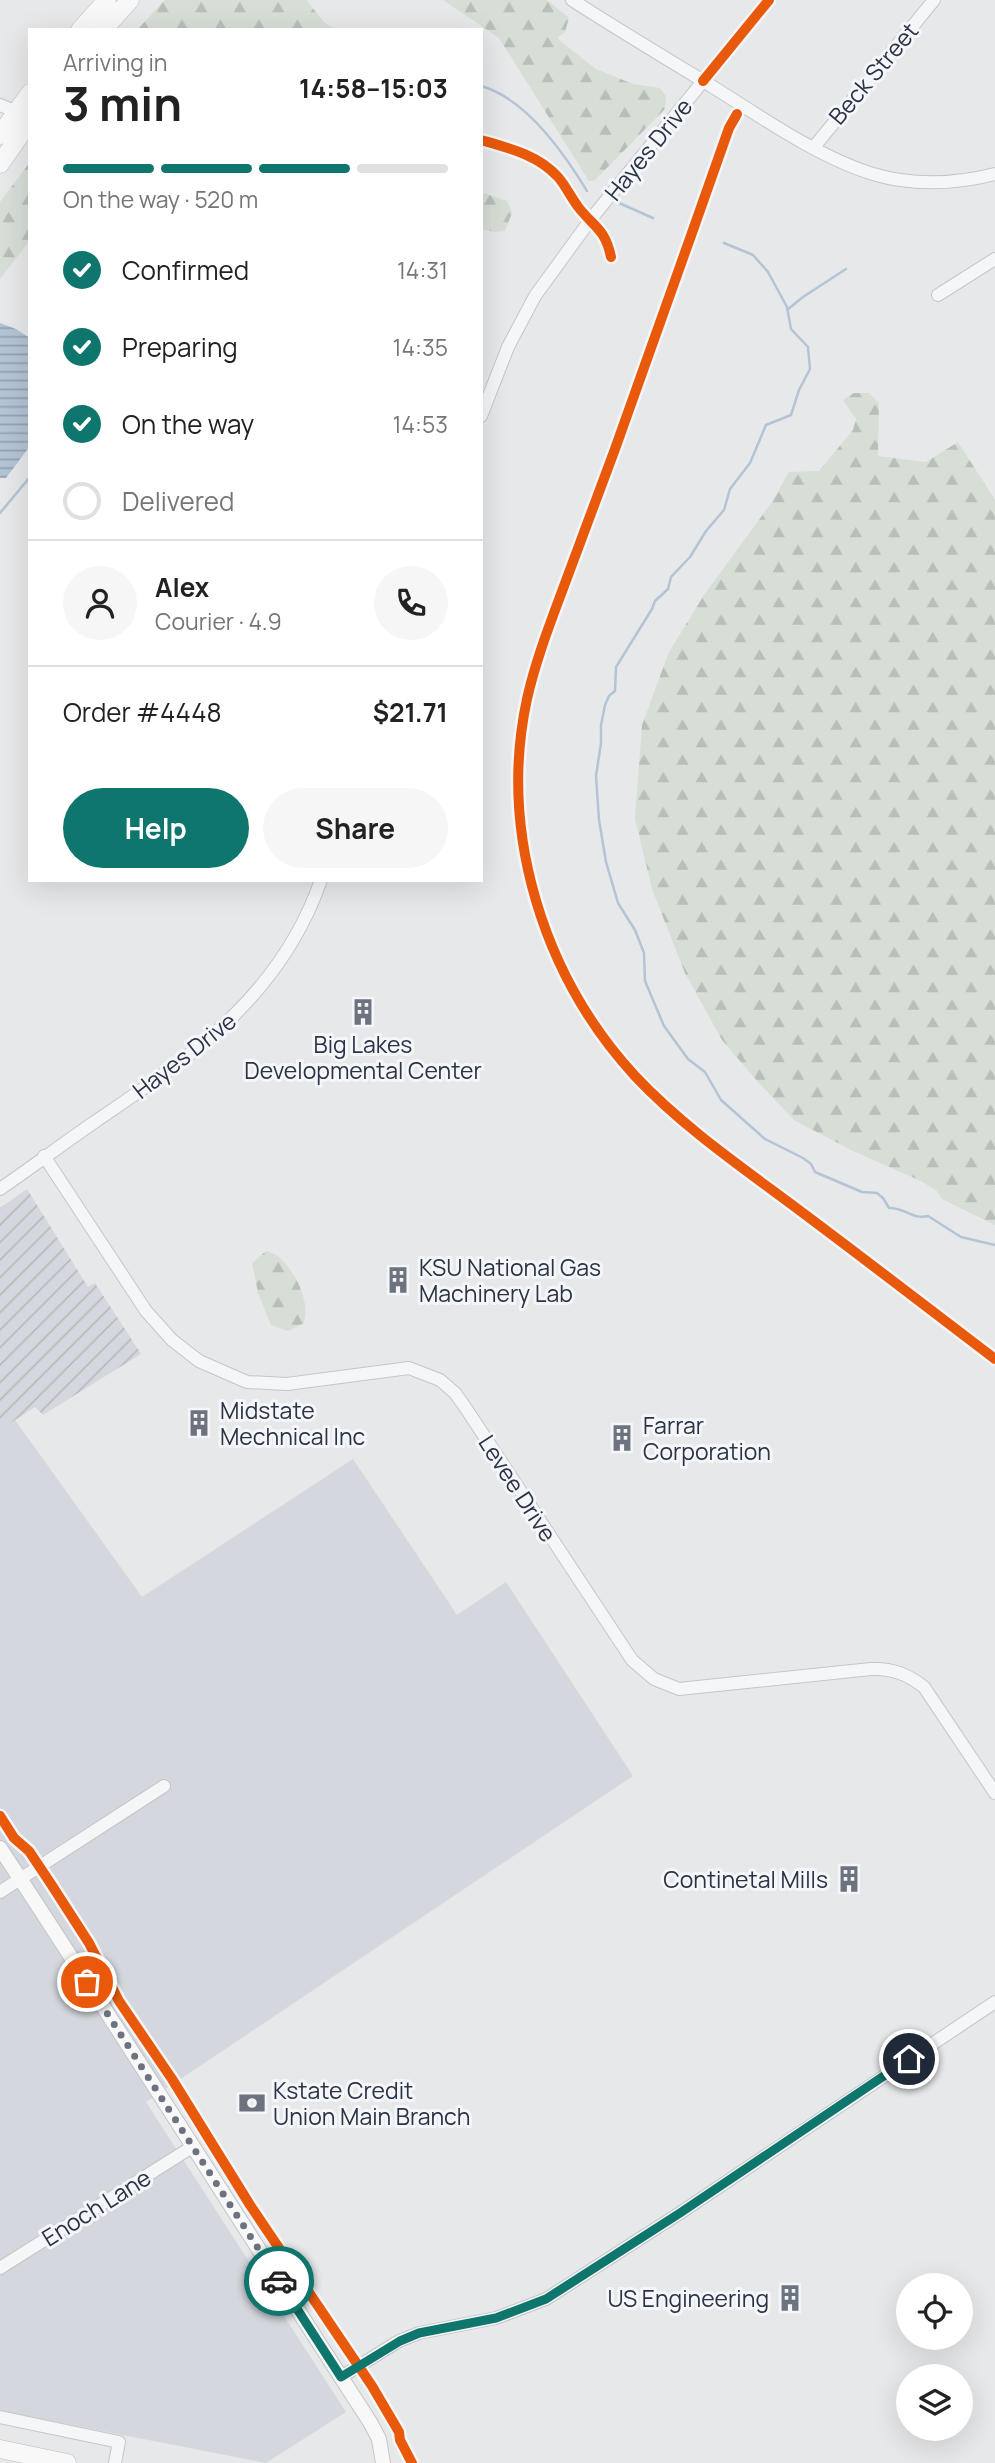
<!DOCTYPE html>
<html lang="en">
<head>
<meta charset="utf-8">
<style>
	body { margin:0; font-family:Manrope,sans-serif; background:#f6f6f6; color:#222; height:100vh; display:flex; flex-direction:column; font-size:26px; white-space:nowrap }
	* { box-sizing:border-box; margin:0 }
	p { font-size:23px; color:#767676 }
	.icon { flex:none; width:38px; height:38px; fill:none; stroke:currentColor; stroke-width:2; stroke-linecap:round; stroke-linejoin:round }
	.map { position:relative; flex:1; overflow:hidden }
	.sheet { position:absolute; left:28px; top:28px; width:455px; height:854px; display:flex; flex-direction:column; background:#fff; border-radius:0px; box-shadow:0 7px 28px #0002 }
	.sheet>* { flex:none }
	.buttons { position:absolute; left:896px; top:2273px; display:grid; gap:14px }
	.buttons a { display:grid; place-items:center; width:77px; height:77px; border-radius:50%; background:#fff; box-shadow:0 7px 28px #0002; font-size:35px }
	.pin { position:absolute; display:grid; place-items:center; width:60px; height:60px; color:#fff; margin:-30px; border:4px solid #fff; border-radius:50%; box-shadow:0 2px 7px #0007 }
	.courier { position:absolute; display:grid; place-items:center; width:70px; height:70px; margin:-35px; border:5px solid #0f766e; border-radius:50%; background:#fff; color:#222; box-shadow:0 2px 9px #0007 }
	.summary em { font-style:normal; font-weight:700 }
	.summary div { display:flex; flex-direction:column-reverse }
	.summary { display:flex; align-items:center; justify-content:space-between; height:119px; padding:0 35px }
	h1 { font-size:46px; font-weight:700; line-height:52px }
	.bar { display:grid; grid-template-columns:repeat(4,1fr); gap:10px 7px; align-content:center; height:84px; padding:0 35px }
	.bar i { height:9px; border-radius:5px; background:#e0e0e0 }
	.bar .on { background:#0f766e }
	.bar p { grid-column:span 4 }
	.line { display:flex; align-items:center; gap:18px; padding:0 35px; border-top:2px solid #e0e0e0 }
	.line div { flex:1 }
	.round { display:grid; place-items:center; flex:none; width:74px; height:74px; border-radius:37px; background:#f6f6f6 }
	ol { padding:0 35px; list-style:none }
	li { display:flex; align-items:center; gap:21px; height:77px }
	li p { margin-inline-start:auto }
	li .icon { padding:7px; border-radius:50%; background:#0f766e; color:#fff; stroke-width:4 }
	li:last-child { color:#767676 }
	li i { width:38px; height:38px; border:4px solid #e0e0e0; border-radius:50% }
	.button { display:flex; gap:14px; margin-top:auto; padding:14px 35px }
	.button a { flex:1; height:80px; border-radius:42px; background:#0f766e; color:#fff; font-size:28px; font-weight:700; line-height:80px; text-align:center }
	.button a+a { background:#f6f6f6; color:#222 }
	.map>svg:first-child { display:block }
	.built { fill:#d4d7dd }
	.industrial { fill:url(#industrial-furrows) }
	.forest { fill:url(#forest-firs) }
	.water { fill:url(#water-rules) }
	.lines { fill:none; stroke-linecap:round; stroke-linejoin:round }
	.stream { stroke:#b4c4d5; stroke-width:2.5 }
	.minor-casing { stroke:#c4c6c8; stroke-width:14 }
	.major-casing { stroke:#c2c5c8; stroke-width:16 }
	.highway-casing { stroke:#b8bbbf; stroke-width:19 }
	.minor { stroke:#f5f6f7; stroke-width:12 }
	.major { stroke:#f8f8f8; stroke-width:14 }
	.highway { stroke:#f8f8f8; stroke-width:18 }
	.cycleway-casing { stroke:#f4f6f9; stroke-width:15 }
	.cycleway { stroke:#e8590c; stroke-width:10 }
	.done { stroke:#6c737f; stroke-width:7; stroke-dasharray:0 12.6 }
	.route { stroke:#0f766e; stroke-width:9 }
	.labels { text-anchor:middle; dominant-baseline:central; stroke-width:6; stroke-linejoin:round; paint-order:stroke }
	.street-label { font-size:23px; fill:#2b3445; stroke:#f4f6f9 }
	.poi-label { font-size:23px; fill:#2b3445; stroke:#f4f6f9; text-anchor:start }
</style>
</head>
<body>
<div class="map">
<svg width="995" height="2463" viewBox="0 0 995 2463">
	<defs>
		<pattern id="industrial-furrows" width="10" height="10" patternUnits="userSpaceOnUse" patternTransform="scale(1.75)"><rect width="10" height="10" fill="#d4d7dd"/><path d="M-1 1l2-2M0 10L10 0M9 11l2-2" fill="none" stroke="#b6b9bf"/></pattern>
		<pattern id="forest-firs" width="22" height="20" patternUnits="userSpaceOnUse" patternTransform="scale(1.75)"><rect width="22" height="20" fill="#d6ded6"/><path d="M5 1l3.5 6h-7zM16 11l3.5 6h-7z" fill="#b8bfb9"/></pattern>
		<pattern id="water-rules" width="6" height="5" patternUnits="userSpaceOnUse" patternTransform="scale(1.75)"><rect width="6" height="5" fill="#b4c4d5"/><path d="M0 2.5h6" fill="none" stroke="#93a0af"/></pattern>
	</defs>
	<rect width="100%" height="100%" fill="#e6e8ea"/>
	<!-- built -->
	<path class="built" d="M0,1399L142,1597L353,1459L457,1615L506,1582L633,1776L146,2102L346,2412L266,2463L0,2411Z"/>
	<!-- industrial -->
	<path class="industrial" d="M27,1189L88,1287L95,1283L141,1354L43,1415L35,1407L0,1430V1208Z"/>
	<!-- forest -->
	<path class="forest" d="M165,0H306L324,22L335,30H137Z
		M443,0H547L569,18L565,32L558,37L559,40L596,69L633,84L660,88L666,96L665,109L594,181H589L499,38Z
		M30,162V240L0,279V202Z
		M481,192L507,201L512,213L505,231L494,232L481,229Z
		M854,393H869L879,403L878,456L926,462L958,442L995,500V1225L942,1199L937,1191L921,1181L853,1151L794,1120L758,1082L722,1040L685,973L652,889L635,818L642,725L669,652L704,595L772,502L789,472L819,471L853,430L856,419L843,400Z
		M266,1251C286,1255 302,1285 305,1305C306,1311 305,1318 304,1323L288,1331L271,1325L258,1293L252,1263Z"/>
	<!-- water -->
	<path class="water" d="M0,323L16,329L30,338V446L6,478H0Z"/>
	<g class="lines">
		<!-- stream -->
		<path class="stream" d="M481,86C525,98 564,153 587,191
			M619,203L653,218
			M724,243L753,255L768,272L787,307L791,329L808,347L810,369L799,390L791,415L766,425L750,463L730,489L724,510L706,531L690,557L671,577L668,589L655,601L652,609L616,667L615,691L609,696L605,705L601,725V743L596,776L599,820L606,862L618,903L635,930L644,953L645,981L664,1026L688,1059L705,1072L721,1100L765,1139L803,1158L811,1164L815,1172L862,1192L877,1193L883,1198L889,1208C904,1207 912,1220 928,1216L961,1237L995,1245
			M787,310L803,297L846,269
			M0,513L30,477"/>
		<defs>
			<path id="minor" d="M572,0C614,27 657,53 700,79C753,111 814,156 873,174C913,186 955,184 995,174
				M0,105L22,114
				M814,147L934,0
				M938,295L995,259
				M481,416L508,347L535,296L591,219L769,0
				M44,1156L146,1311L172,1340L199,1361L247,1382L287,1384L409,1368L440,1380L455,1393L465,1407L632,1660L654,1679L679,1689L871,1669C892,1668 907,1674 924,1687L995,1793
				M0,1189C32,1167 64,1143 96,1121C193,1055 280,997 321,880
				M0,1892L164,1786
				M0,2268L192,2147
				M341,2377L399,2341L419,2333L496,2318L546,2299L680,2213L995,2002
				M0,2417L119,2442L115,2463"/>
			<path id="major" d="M0,1848C125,2038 246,2231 370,2422L379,2439L383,2463"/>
			<path id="highway" d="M80,30L107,0
				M103,30L130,0
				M0,135L30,93
				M0,164L30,121
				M0,2449L67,2463"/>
		</defs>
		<!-- minor casing -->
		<use href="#minor" class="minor-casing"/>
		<!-- major casing -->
		<use href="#major" class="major-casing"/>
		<!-- highway casing -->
		<use href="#highway" class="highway-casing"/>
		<!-- minor -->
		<use href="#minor" class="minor"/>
		<!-- major -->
		<use href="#major" class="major"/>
		<!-- highway -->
		<use href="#highway" class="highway"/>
		<defs>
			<path id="cycleway" d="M703,81L769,0
				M737,114L729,128C691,235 654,342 615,449C597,497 579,546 561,594C548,629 535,663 527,699C498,833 544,977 635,1076C682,1126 740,1166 795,1207C862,1257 928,1308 995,1359
				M481,140C509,148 538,155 558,177C566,186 571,198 579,208C595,228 605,229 611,257
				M0,1816L14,1838L29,1851L51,1884L89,1943L119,2001L172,2079L250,2205L372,2386L399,2432L400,2440L412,2463"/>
		</defs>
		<!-- cycleway casing -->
		<use href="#cycleway" class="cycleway-casing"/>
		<!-- cycleway -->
		<use href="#cycleway" class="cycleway"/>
	</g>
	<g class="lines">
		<!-- done -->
		<path class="done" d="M87,1982L279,2281"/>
		<!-- route -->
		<path class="route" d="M279,2281L341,2377L400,2341L419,2333L496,2318L546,2299L680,2213L909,2059"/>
	</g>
	<!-- icons -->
	<defs>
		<symbol id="building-bare" viewBox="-9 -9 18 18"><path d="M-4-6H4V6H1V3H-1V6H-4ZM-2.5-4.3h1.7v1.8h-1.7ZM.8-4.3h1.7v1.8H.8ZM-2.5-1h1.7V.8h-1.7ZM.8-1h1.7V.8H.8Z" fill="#6c737f" stroke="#f4f6f9" stroke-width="2.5" paint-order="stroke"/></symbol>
		<symbol id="bank-bare" viewBox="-9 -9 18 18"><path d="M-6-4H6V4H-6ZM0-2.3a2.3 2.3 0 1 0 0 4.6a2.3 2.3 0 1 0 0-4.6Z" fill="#6c737f" stroke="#f4f6f9" stroke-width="2.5" paint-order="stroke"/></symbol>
	</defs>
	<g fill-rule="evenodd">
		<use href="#building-bare" x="344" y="993" width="38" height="38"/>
		<use href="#building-bare" x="379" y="1261" width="38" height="38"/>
		<use href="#building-bare" x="180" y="1404" width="38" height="38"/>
		<use href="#building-bare" x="603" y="1419" width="38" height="38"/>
		<use href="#building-bare" x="830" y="1860" width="38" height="38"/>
		<use href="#bank-bare" x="233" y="2084" width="38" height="38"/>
		<use href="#building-bare" x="771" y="2279" width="38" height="38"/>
	</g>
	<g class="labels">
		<!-- street labels -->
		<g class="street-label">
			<text transform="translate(873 73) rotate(-50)">Beck Street</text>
			<text transform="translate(648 149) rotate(-51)">Hayes Drive</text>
			<text transform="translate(184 1055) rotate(-38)">Hayes Drive</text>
			<text transform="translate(518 1488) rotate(57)">Levee Drive</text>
			<text transform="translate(96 2207) rotate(-32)">Enoch Lane</text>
		</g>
		<!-- poi labels -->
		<g class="poi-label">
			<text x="363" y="1044" text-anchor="middle">Big Lakes<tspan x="363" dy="26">Developmental Center</tspan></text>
			<text x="419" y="1267">KSU National Gas<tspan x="419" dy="26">Machinery Lab</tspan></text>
			<text x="220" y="1410">Midstate<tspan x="220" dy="26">Mechnical Inc</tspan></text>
			<text x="643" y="1425">Farrar<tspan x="643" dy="26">Corporation</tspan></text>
			<text x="828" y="1879" text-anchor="end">Continetal Mills</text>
			<text x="273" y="2090">Kstate Credit<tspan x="273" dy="26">Union Main Branch</tspan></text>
			<text x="769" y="2298" text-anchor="end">US Engineering</text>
		</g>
	</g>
</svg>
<div class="buttons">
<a><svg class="icon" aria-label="locate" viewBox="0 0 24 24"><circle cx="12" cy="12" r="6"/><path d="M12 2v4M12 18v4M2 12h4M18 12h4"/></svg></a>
<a><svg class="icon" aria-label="layers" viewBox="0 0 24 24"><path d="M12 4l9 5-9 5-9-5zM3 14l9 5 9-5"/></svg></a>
</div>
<div class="pin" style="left:87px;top:1982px;background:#ea580c"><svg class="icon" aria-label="bag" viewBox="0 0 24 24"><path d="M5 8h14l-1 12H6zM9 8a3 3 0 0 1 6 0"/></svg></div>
<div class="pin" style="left:909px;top:2059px;background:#1f2937"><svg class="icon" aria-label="home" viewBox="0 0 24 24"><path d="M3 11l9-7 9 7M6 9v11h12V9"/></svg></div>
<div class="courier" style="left:279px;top:2281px"><svg class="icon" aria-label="car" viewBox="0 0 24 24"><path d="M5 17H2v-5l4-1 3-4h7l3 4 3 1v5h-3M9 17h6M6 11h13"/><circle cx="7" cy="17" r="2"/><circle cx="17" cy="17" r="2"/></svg></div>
<section class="sheet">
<div class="summary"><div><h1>3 min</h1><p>Arriving in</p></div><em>14:58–15:03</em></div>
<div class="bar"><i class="on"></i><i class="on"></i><i class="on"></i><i></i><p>On the way · 520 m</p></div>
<ol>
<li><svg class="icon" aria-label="check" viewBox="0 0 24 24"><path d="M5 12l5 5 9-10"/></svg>Confirmed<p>14:31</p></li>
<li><svg class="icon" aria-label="check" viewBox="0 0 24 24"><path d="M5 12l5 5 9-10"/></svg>Preparing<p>14:35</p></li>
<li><svg class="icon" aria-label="check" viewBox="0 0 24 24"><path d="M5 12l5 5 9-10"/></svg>On the way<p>14:53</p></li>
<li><i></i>Delivered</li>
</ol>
<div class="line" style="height:126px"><a class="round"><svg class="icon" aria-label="person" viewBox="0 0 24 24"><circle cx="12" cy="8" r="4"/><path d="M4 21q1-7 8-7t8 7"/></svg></a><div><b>Alex</b><p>Courier · 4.9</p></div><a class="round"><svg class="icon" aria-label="phone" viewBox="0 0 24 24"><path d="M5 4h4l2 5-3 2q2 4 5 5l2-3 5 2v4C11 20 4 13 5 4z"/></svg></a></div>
<div class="line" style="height:91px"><div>Order #4448</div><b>$21.71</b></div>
<div class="button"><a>Help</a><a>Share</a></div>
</section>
</div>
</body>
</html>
